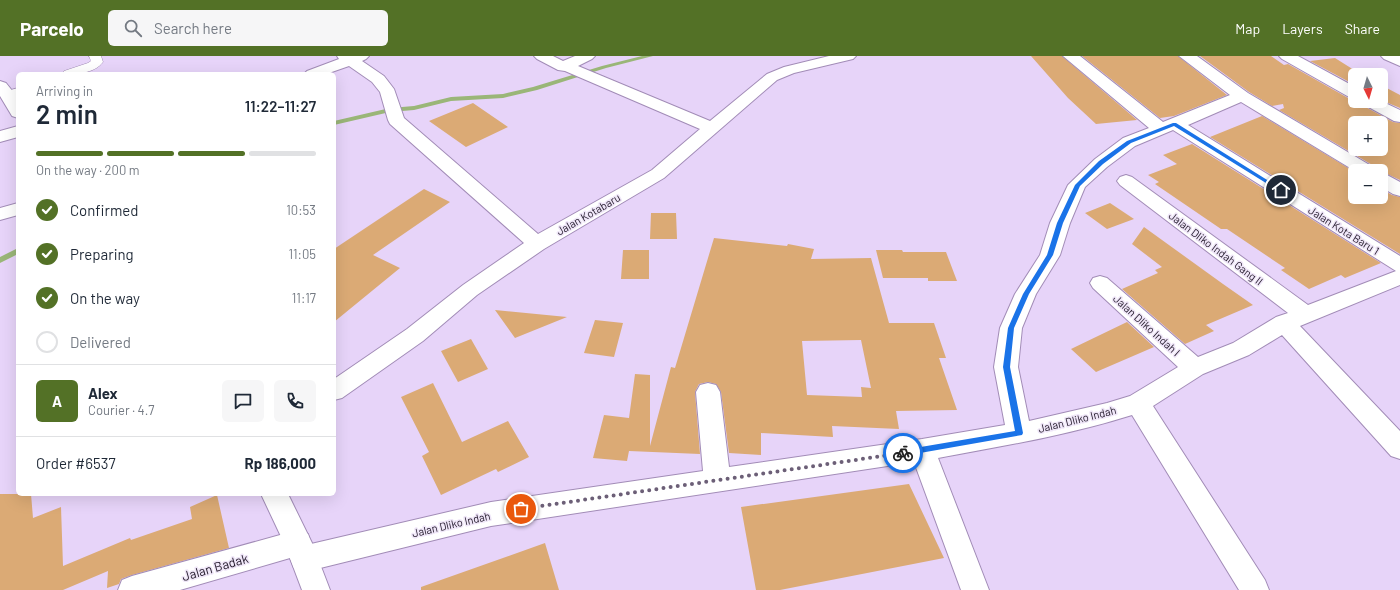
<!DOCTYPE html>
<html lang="en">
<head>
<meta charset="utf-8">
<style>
	body { margin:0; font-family:Barlow,sans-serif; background:#f6f6f7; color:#1f2937; height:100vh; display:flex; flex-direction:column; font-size:15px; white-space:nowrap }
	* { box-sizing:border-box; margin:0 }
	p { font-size:13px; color:#747a83 }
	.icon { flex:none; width:22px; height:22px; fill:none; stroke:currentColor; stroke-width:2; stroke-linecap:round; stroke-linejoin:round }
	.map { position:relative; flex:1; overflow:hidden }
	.side { position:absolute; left:16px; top:16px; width:320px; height:424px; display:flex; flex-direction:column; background:#fff; border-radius:6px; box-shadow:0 4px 16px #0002 }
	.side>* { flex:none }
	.needle { width:26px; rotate:175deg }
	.fabs { position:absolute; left:1348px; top:12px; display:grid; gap:8px }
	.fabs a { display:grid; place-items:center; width:40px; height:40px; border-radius:6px; background:#fff; box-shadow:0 4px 16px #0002; font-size:20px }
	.pin { position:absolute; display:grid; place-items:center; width:34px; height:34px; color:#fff; margin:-17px; border:2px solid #fff; border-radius:50%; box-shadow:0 1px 4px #0007 }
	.courier { position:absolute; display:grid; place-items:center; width:40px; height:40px; margin:-20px; border:3px solid #1a73e8; border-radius:50%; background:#fff; color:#222; box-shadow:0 1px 5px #0007 }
	.overview em { font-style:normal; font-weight:600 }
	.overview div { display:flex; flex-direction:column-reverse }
	.overview { display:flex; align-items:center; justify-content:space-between; height:68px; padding:0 20px }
	h1 { font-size:26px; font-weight:600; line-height:30px }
	.bar { display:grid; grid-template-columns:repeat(4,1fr); gap:6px 4px; align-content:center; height:48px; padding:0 20px }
	.bar i { height:5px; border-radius:3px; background:#e0e1e3 }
	.bar .selected { background:#537126 }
	.bar p { grid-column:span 4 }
	.line { display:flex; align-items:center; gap:10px; padding:0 20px; border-top:1px solid #e0e1e3 }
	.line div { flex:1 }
	.round { display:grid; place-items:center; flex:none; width:42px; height:42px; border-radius:6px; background:#f6f6f7 }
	ol { padding:0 20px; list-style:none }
	li { display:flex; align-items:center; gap:12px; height:44px }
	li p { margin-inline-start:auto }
	li .icon { padding:4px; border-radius:50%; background:#537126; color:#fff; stroke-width:4 }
	li:last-child { color:#747a83 }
	li i { width:22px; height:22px; border:2px solid #e0e1e3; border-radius:50% }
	header { display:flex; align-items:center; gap:24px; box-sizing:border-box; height:56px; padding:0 20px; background:#537126; color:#fff }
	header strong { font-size:19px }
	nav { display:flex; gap:22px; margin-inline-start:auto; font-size:14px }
	.search { width:280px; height:36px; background:#f6f6f7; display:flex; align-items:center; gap:10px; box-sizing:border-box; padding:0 14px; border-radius:6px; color:#747a83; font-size:15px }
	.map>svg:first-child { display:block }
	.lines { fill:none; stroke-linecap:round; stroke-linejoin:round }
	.stream { fill:#9ab678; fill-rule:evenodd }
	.building { fill:#dbaa75; fill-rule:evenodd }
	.service-casing { stroke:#a28cb7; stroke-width:1 }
	.minor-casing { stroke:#a28cb7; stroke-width:2 }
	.primary-casing { stroke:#a28cb7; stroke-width:2 }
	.service { fill:#fff; fill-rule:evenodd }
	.minor { fill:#fff; fill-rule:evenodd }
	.primary { fill:#fff; fill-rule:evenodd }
	.route { fill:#1a73e8 }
	.done { stroke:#6c5f77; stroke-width:4; stroke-dasharray:0 7.2 }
	.labels { text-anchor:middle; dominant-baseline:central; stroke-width:3; stroke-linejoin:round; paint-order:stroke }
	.street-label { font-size:11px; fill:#292031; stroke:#efe6f8 }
	.near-street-label { font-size:13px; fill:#292031; stroke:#efe6f8 }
</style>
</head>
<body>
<header>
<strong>Parcelo</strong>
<div class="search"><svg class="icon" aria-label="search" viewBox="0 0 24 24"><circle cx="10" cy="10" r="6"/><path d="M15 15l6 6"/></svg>Search here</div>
<nav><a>Map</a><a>Layers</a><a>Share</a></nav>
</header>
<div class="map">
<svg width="1400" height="534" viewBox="0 0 1400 534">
	<rect width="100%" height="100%" fill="#e7d4f9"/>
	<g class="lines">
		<!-- stream -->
		<path class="stream" d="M642,0H653L606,12L537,34L503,42L451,45L414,54L390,56L334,69V65L390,52L414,50L451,41L503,38L533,31L602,10Z
			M18,192V198L0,207V201Z"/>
	</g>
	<!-- building -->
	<path class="building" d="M1031,0H1062L1137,64L1096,68L1068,42Z
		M1082,0H1178L1227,39L1174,60L1160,62Z
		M1200,0H1271L1284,9L1288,8L1348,42L1360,45L1362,49L1393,66L1400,67V124L1387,118L1377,115L1374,110L1279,54L1284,52L1283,48L1272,50L1249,36ZM1355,67H1381V93H1355Z
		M1335,2L1362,19H1355V29L1310,5Z
		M1381,29L1400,39V52L1381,44Z
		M473,47L508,71L466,91L429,65Z
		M1262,60L1355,116V141H1381V133L1392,139L1400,141V198L1210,81Z
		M1192,88L1381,207L1345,222L1341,219L1309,233L1281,214L1285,212L1227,173H1221L1155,128L1159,126L1148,119L1177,108L1163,99Z
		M424,133L450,146L373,199L400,212L334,266V193Z
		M1110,147L1134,163L1107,173L1085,157Z
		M651,157H676L677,183H650Z
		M1144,171L1223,228L1253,249L1206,269L1214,275L1185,288L1122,233L1158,217L1155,214L1162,211L1132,188Z
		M714,182L787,190L788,188L814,193L811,203L871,202L889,267H934L946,302H939L957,354L896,355L899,373L832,370L833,381L761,377V399L729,397L721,336L716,328L708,326L699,328L695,336L700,398L629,395L627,405L593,402L604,359L629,362L635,318L650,319V390L671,311L675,312ZM861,284L871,332L861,331L862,341L807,339L802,285Z
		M623,194H649V223H621Z
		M876,194H902L903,196H946L957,225H928V222H883Z
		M495,254L567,261L515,282Z
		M595,264L623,267L614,301L584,297Z
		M1127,266L1154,291L1096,316L1071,293Z
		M471,283L488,313L458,326L441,295Z
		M433,327L462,386L508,365L529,401L498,416L496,413L441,439L422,400L429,396L401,341Z
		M909,428L944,502L780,534H756L741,451Z
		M0,438H31L33,462L61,451L63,510L130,482L131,484L192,463L190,451L217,439L229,492L132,519L121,523L119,528L107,532L108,515L63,534H0Z
		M545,487L559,534H421V531Z"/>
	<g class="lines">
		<defs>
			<path id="service" d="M89,0H101L103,6C94,18 76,18 62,18L64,15L88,7L91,5Z
				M18,32V40L8,43L4,42L2,39L4,36Z"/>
			<path id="minor" d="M337,0H369L366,3L362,5L384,20L394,33L404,62L538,178L652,114L700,73L565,15L558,14L537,3L534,0H553L563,5L575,0H595L592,3L578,10L710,65L767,18L784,11L829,0H856L853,3L794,17L777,24L664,122L544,193L477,239L423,285L342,342L334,344V323L407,273L463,229L524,187L390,68L388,64L380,36L372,26L349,10L326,18H304L307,15L339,3Z
				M1063,0H1080L1163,66L1230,39L1179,0H1197L1248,37L1373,111L1376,115H1355L1241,46L1188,69L1400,200V229L1300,270L1400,375V403L1391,400L1282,279L1249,299L1203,318L1153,350L1265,524L1269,534H1239L1132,359C1069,379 1003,390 938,402L989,534H961L914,406L491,470L304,516L294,512L290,502L180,534H118L122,524L132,520L298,474L308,478L311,488L491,446L703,415L696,336L700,329L708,327L716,329L720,336L729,411L922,383L1005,369L994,311L1000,272L1015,238L1040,199L1050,167L1068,129L1095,103L1123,82L1149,72ZM1173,74L1396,215L1308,249L1132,121L1126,119L1120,121L1117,125L1120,129L1288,257L1276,261L1233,287L1198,301L1107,222L1100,220L1093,222L1090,227L1093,232L1178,311L1130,340L1107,347L1029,365L1018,311L1022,272L1036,238L1060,199L1070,167L1085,131L1107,111L1135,90Z
				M1279,0H1298L1355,31V43L1349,41L1282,3Z
				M1381,0H1400V10L1384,3Z
				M1361,45H1381L1400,54V66L1394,65L1363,48Z
				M18,70V81L0,86V75Z
				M1381,117L1387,119L1400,126V140L1393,138L1381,131Z
				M18,147V159L0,164V152Z"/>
			<path id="primary" d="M0,25L6,27L18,42V62L12,60L0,40Z
				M261,438H288L312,487L330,534H302L285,489Z"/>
		</defs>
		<!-- service casing -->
		<use href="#service" class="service-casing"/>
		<!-- minor casing -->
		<use href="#minor" class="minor-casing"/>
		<!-- primary casing -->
		<use href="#primary" class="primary-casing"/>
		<!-- service -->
		<use href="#service" class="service"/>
		<!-- minor -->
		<use href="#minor" class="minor"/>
		<!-- primary -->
		<use href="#primary" class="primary"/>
	</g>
	<!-- route -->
	<path class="route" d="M1173,67H1176L1283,134L1279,135L1174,70L1131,87L1103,108L1080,130L1063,167L1053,199L1029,238L1014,272L1010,311L1023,377L1022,379L903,400L900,399L899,397L903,394L1015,375L1003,311L1008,272L1023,238L1047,199L1057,167L1075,129L1099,105L1127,85Z"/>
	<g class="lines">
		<!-- done -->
		<path class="done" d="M521,453L903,397"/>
	</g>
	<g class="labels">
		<!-- street labels -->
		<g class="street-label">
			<text transform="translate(588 158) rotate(-30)">Jalan Kotabaru</text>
			<text transform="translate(1344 174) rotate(32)">Jalan Kota Baru 1</text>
			<text transform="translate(1216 192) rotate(37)">Jalan Dliko Indah Gang II</text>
			<text transform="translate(1147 269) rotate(42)">Jalan Dliko Indah I</text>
			<text transform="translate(1077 363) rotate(-14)">Jalan Dliko Indah</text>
			<text transform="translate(451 468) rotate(-13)">Jalan Dliko Indah</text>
		</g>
		<!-- near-street labels -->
		<g class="near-street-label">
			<text transform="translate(215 511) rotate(-16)">Jalan Badak</text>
		</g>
	</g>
</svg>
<div class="fabs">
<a><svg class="needle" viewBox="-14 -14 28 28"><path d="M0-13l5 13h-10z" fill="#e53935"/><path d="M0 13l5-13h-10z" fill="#747a83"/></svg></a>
<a>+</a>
<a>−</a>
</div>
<div class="pin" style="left:521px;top:453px;background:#ea580c"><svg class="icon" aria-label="bag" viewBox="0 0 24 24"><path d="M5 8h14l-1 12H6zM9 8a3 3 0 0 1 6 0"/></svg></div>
<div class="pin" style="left:1281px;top:134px;background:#1f2937"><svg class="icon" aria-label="home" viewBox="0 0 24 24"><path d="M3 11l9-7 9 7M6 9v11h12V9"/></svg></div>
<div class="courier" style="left:903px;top:397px"><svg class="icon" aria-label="bike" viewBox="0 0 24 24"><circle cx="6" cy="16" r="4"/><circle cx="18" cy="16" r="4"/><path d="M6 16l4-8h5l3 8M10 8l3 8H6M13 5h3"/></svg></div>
<section class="side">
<div class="overview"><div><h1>2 min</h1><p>Arriving in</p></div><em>11:22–11:27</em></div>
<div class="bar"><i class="selected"></i><i class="selected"></i><i class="selected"></i><i></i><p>On the way · 200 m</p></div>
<ol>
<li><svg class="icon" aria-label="check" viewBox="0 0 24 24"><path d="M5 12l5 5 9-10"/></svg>Confirmed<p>10:53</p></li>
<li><svg class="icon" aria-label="check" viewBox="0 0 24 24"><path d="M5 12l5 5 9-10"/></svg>Preparing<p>11:05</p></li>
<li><svg class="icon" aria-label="check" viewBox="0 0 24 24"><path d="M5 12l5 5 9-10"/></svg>On the way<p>11:17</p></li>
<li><i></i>Delivered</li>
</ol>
<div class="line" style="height:72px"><b class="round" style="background:#537126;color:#fff">A</b><div><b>Alex</b><p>Courier · 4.7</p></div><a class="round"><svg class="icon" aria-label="chat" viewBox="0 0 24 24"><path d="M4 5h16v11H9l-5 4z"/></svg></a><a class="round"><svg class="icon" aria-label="phone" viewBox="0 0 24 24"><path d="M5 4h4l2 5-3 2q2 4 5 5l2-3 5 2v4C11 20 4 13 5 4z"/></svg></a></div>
<div class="line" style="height:52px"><div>Order #6537</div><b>Rp 186,000</b></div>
</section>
</div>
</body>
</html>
